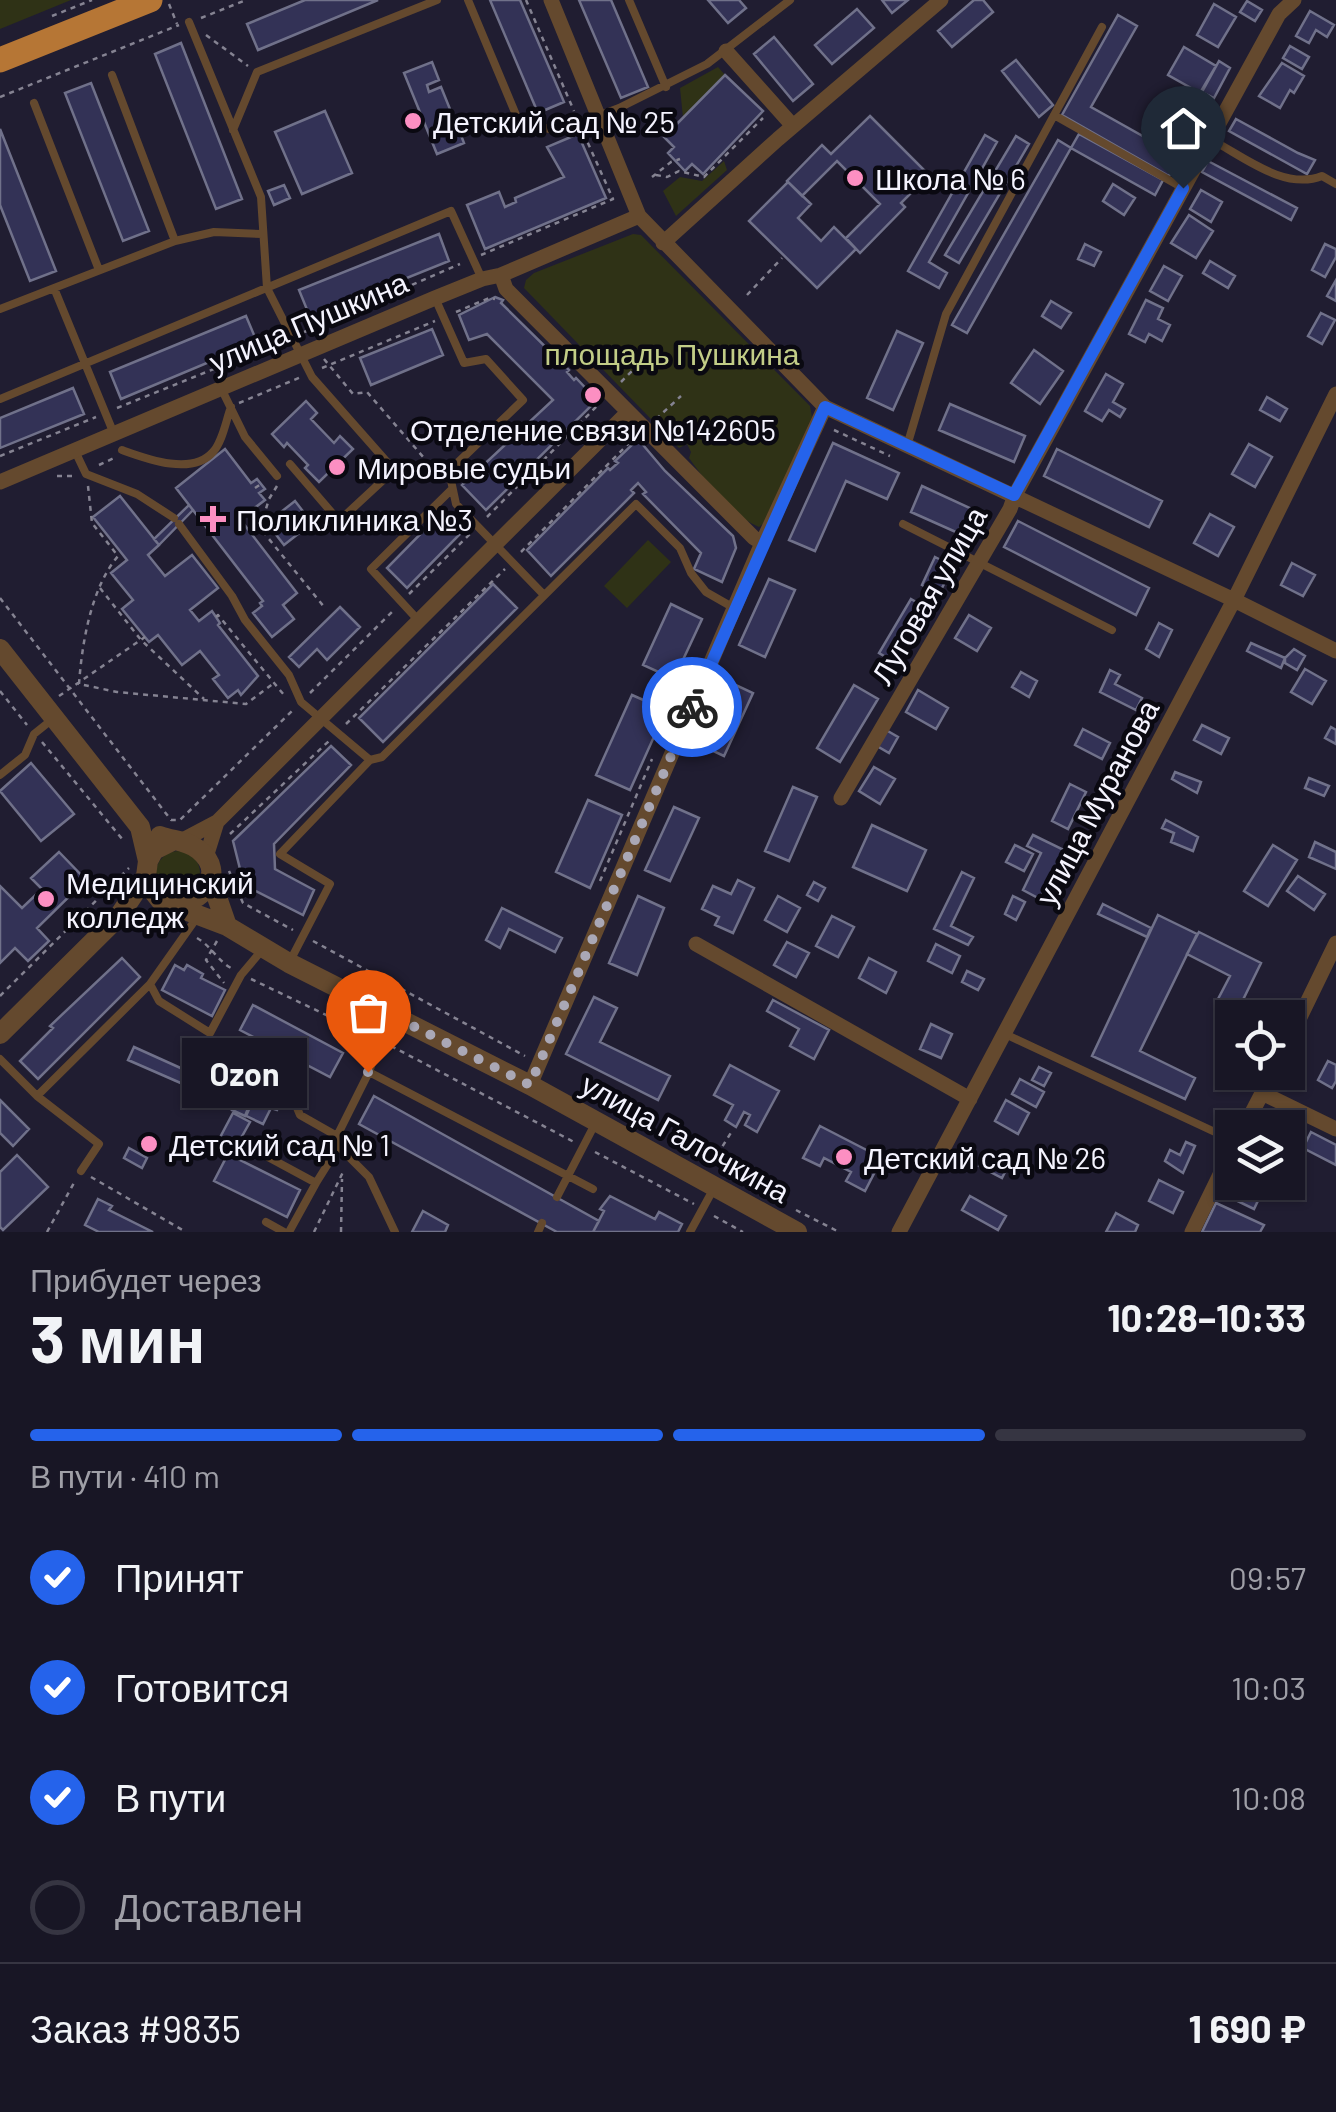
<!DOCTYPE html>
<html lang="ru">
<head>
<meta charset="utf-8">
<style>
	body { margin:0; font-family:Barlow,sans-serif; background:#252332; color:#f1f3f6; height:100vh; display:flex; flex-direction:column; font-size:38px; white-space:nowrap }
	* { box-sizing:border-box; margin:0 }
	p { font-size:32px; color:#9f9fa7 }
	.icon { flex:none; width:55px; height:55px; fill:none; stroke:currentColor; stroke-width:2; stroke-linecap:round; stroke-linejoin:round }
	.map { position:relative; height:1232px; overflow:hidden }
	.details { display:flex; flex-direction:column; background:#181625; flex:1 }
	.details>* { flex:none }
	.tools { position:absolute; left:1215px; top:1000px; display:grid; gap:20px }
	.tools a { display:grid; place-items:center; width:90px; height:90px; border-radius:0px; background:#181625; box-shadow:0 2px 8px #0004,0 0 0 2px #363542; font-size:50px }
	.pin { position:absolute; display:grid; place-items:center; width:85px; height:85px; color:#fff; margin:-102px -42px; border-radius:50% 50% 50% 0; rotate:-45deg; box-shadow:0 0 10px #0007 }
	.pin .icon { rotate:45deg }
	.courier { position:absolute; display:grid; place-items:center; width:100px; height:100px; margin:-50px; border:8px solid #2563eb; border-radius:50%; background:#fff; color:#222; box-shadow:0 2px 12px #0007 }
	.bubble { position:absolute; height:70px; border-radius:0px; background:#181625; box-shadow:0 2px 8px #0004,0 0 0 2px #363542; font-size:32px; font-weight:700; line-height:70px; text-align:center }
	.summary em { font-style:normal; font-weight:700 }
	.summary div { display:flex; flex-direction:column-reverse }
	.summary { display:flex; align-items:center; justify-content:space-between; height:170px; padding:0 30px }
	h1 { font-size:65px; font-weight:700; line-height:75px }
	.bar { display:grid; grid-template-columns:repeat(4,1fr); gap:15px 10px; align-content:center; height:120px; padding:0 30px }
	.bar i { height:12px; border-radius:8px; background:#363542 }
	.bar .active { background:#2563eb }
	.bar p { grid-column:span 4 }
	.line { display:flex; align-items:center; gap:25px; padding:0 30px; border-top:2px solid #363542 }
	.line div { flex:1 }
	ol { padding:0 30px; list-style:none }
	li { display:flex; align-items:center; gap:30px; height:110px }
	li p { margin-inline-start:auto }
	li .icon { padding:10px; border-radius:50%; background:#2563eb; color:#fff; stroke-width:4 }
	li:last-child { color:#9f9fa7 }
	li i { width:55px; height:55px; border:5px solid #363542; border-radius:50% }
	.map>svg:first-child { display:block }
	.green { fill:#2f3216 }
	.building { fill:#333256; stroke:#70718a; stroke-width:2.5 }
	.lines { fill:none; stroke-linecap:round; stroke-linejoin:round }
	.path { stroke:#858392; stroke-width:2.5; stroke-dasharray:5 5; stroke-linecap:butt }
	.service { stroke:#64492e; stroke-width:8 }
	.minor { stroke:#64492e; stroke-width:15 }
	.tertiary { stroke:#64492e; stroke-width:20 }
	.trunk { stroke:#b67635; stroke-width:25 }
	.done { stroke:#aaa8b6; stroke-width:10; stroke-dasharray:0 18 }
	.route { stroke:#2563eb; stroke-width:12 }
	.poi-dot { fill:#fc8fc2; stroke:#0a0911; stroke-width:4 }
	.labels { text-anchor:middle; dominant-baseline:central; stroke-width:9; stroke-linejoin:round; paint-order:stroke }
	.poi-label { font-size:30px; fill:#f4f3fe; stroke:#0a0911; text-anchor:start }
	.street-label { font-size:30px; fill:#f4f3fe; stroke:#0a0911 }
	.park-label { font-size:30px; fill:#c2cd87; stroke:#0a0911 }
</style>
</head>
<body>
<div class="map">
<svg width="1336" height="1232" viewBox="0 0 1336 1232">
	<rect width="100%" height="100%" fill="#201d31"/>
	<!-- green -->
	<path class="green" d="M0,0H71L0,29Z
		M718,67L725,75L683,118L680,88Z
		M724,161L727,170L676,216L663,191L680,177L702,181Z
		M633,234L641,235L810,406L812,417L765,522L759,527C731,515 706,482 689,458L691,452L687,444L679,448L524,288L526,280L534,273Z
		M648,540L671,562L627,608L604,586Z
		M156 873a22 22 0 1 1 44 0a22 22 0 1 1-44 0Z"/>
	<!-- building -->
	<path class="building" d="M305,0H378L258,50L247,24Z
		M490,0H520L564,102L538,113Z
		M579,0H611L648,87L621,98Z
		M708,0H739L746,8L728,23Z
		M882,0H908L892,13Z
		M974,0H983L993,12L952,47L938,31Z
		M1247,1L1262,10L1255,21L1240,12Z
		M1214,4L1236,17L1218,47L1197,35Z
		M857,9L874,28L832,64L815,45Z
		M1310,11L1334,25L1327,37L1316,30L1309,43L1296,36Z
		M1118,15L1137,26L1091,107L1180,157L1169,176L1062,115Z
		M774,37L813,84L793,101L754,54Z
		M181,43L242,199L216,209L155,54Z
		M1290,46L1309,57L1302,69L1283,58Z
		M1184,47L1216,66L1200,93L1168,75Z
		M1016,60L1053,105L1039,117L1002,71Z
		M1219,61L1230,68L1214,98L1202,92Z
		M432,62L439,80L427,85L429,92L441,87L454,119L442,124L445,130L457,125L464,143L437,154L404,73Z
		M1282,63L1304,76L1294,93L1290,90L1280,108L1259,96Z
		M725,75L763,111L703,174L692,164L685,171L668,153L674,147L664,137Z
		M91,83L149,231L123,241L65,93Z
		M1167,96L1186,108L1167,140L1148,127Z
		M325,111L352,173L302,194L275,132Z
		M870,116L929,175L901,203L905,207L860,253L846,238L880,204L837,161L802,196L787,181L822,145L831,154Z
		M1236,119L1298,153L1315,160L1307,174L1229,131Z
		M0,129L56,271L30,281L0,205Z
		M578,134L606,198L485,249L467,205L499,192L505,207L516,202L515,198L564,177L547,147Z
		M1079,134L1163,180L1155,195L1071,148Z
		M985,135L997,142L929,262L947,273L939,288L908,271Z
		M1016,136L1029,144L959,263L945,255Z
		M1058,140L1071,148L967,333L952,325Z
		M1208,161L1297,208L1291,220L1202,172Z
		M788,182L811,204L798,218L821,241L834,227L856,249L817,288L749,221Z
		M1113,184L1135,198L1124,215L1103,201Z
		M284,185L290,198L274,205L268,191Z
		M1201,190L1222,202L1211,222L1190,209Z
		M1189,215L1213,231L1196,258L1171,243Z
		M439,234L449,261L310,317L299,290Z
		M1085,244L1101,252L1094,266L1078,259Z
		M1325,244L1336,249V257L1325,277L1312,270Z
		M1210,261L1235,276L1228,288L1203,273Z
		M1164,266L1182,276L1168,301L1150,291Z
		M1336,280V301L1327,296Z
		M495,297L503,300L501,303L569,370L567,372L574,380L576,378L597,400L486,510L462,485L553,400L487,334L469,340L459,315Z
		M1146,300L1163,308L1158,319L1170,325L1162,341L1149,334L1145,342L1129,334Z
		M1051,301L1071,313L1061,328L1042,316Z
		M1321,313L1335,320L1322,344L1308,336Z
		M246,316L257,342L121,399L110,372Z
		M432,329L443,355L371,385L360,358Z
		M897,331L923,343L893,410L867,398Z
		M1034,350L1063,371L1040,404L1011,383Z
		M1106,374L1123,384L1113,402L1125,409L1120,417L1109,410L1102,421L1085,411Z
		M73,388L84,414L0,448V418Z
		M1267,397L1287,409L1280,421L1260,410Z
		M306,401L317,413L311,419L334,443L340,436L353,449L319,482L305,468L308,465L287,443L284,447L272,434Z
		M950,404L1025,436L1014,462L939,430Z
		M638,439L665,471L733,536L736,548L722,582L694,569L701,553L643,494L646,492L638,483L631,490L634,493L551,576L527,550L608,468L610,470L618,463L615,461Z
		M833,443L899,473L887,499L846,481L815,551L789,540Z
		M1249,444L1272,457L1255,487L1232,474Z
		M225,449L251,483L257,479L265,489L259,493L265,500L240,519L297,593L283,605L294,619L272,637L253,613L262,606L260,603L263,601L176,488Z
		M1057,449L1162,501L1149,527L1044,476Z
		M922,486L987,516L976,541L911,512Z
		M120,496L159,545L148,555L165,576L192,555L218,588L190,610L199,621L212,611L220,623L218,625L258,676L241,695L238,690L228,698L213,679L219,675L200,651L182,665L158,635L149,642L122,609L133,600L111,573L127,560L93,517Z
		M295,501L312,523L284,545L267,523Z
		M189,505L193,510L159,545L154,539Z
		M440,514L460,534L407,588L387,568Z
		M1210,514L1234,527L1218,556L1194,543Z
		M1018,521L1149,588L1136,615L1004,547Z
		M935,557L953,566L939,594L922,585Z
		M1292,563L1315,575L1303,596L1281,585Z
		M769,579L795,590L765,657L739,645Z
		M493,584L517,608L383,742L359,718Z
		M911,599L928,609L896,663L879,653Z
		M671,604L702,619L674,679L643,665Z
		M340,607L360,627L327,660L317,649L299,667L289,657Z
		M969,615L991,628L977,651L955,638Z
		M1159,623L1172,630L1159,657L1146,649Z
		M1251,643L1285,658L1281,668L1247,651Z
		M1294,649L1305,656L1297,670L1285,663V658Z
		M1305,669L1326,681L1312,704L1291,692Z
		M1110,670L1120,675L1115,684L1142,698L1136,710L1100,692Z
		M1021,672L1037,681L1029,697L1012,687Z
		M727,681L753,693L724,756L698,744Z
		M854,685L878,699L840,762L817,748Z
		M918,690L948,708L936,729L906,712Z
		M632,695L666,710L630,790L596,775Z
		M1202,725L1229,738L1221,754L1194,740Z
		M1331,727L1336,730V744L1325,738Z
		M1083,729L1110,743L1102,759L1075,745Z
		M886,730L898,737L889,753L877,746Z
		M331,746L351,765L274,844L275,869L314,890L303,915L244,885L233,841Z
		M31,763L74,814L41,841L0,791Z
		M874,767L895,779L880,804L859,791Z
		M1175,772L1201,782L1197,793L1172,779Z
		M1309,778L1329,786L1324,796L1305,788Z
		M1070,784L1086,792L1068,829L1052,821Z
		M793,787L817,797L789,861L765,851Z
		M588,800L622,815L590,888L556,872Z
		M674,807L699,818L670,881L645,870Z
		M1166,820L1198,837L1193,851L1171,842L1174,833L1162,828Z
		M872,825L926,850L907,891L853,867Z
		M1033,835L1064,850L1040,899L1023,890L1041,853L1027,846Z
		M1315,842L1336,852V869L1309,857Z
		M1015,845L1033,854L1024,871L1006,862Z
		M1273,845L1297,860L1268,906L1244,891Z
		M59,852L86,880L37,928L49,941L28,961L15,948L0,963V886L22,908L42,889L31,878Z
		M962,872L974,878L951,926L973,937L968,945L934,929Z
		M1298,876L1325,894L1314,910L1287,891Z
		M738,880L754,888L733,933L715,925L719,917L702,909L713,886L731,894Z
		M814,882L825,888L818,901L807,895Z
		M638,896L664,908L637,975L609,963Z
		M778,896L800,908L787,932L765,920Z
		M1013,896L1025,902L1016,920L1005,914Z
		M1103,904L1151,928L1147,937L1098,914Z
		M502,908L562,938L555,952L509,929L500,948L486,940Z
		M1158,915L1197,934L1140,1051L1195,1078L1185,1099L1092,1056Z
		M832,916L854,927L838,957L816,946Z
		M1199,932L1261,963L1237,1012L1217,1001L1230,976L1187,954Z
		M787,942L809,953L796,977L774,965Z
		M936,944L960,956L952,973L928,961Z
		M122,958L140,977L38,1079L20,1061L53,1028L50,1026Z
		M869,958L896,972L886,993L859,978Z
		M175,965L184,970L187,965L203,974L201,978L225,990L212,1016L162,990Z
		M967,971L984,979L978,990L962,982Z
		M594,997L617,1008L600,1042L670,1076L658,1100L566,1054Z
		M773,1000L829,1030L814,1059L790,1046L799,1029L767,1011Z
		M253,1005L343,1053L330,1077L240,1030Z
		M931,1024L952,1034L941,1058L920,1049Z
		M134,1047L236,1093L231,1105L128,1060Z
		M1328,1061L1336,1065V1081L1332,1088L1318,1080Z
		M730,1065L779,1091L757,1132L745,1125L750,1115L744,1112L736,1127L725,1120L733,1105L714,1095Z
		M1293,1066L1301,1070L1295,1080L1287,1076Z
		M1039,1067L1051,1073L1044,1086L1032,1080Z
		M250,1077L255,1080L259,1077L274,1085L271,1089L279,1094L276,1099L281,1102L277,1110L271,1108L263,1124L246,1116L255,1096L243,1090Z
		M1020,1079L1044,1092L1036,1107L1012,1094Z
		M240,1091L253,1096L245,1116L232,1110Z
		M374,1096L599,1221L593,1232H557L359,1124Z
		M0,1100L29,1129L13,1146L0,1133Z
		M1006,1100L1029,1113L1018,1134L995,1121Z
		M233,1113L250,1122L232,1154L216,1145Z
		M820,1126L882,1158L865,1191L846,1181L851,1172L824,1158L820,1166L803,1158Z
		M1311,1132L1336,1145V1165L1303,1148Z
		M1186,1142L1195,1146L1183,1173L1165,1161L1170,1150L1180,1155Z
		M129,1148L147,1158L142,1168L124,1158Z
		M228,1154L300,1190L287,1217L214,1181Z
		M17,1155L48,1187L3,1230L0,1227V1172Z
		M985,1156L1007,1168L1002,1178L979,1166Z
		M1159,1180L1183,1192L1173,1213L1149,1201Z
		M1236,1182L1265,1186L1254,1209L1229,1197Z
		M610,1196L655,1219L659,1212L682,1224L678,1232H593L604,1211L600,1209Z
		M970,1196L1006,1216L998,1230L962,1210Z
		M98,1199L112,1206L109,1210L153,1232H99L85,1225Z
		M1216,1203L1264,1225L1260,1232H1202Z
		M423,1211L448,1225L445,1232H412Z
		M1116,1213L1138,1225L1135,1232H1106Z"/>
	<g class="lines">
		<!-- path -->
		<path class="path" d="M526,0L574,111
			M169,4L177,24
			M52,16L92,0
			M201,18L246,0
			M206,35L248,66
			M0,97L179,25
			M656,175L667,177L679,171L704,177L763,118
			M652,177L671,162L680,159
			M481,255L613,199L583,132
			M747,295L782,258
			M456,312L489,298L495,299
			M302,333L460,264
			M324,359L353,394L367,392L437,473
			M322,368L435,321
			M621,382L643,360
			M239,403L301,377
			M117,408L281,342
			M656,419L681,396
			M834,430L890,456
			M0,456L96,417
			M99,465L114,458
			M57,476H73
			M88,486L92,523L118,556C91,588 82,643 79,684L117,692L246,704L274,683
			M277,486L269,499L260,528L325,608
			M255,488L261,484
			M487,517L598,405
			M521,552L635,437
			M100,588L141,640L204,699
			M409,594L471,533
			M0,598L171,820H180L294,709
			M216,617L218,615L284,695
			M0,691L27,725
			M310,693L393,611
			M59,696L145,637
			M346,724L505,569
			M42,742L123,840
			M230,834L330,740
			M229,871L243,903L293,930
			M600,881L652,759
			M197,938C212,947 217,960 231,968
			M217,941L206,960L224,983
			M313,941L525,1056
			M251,979L370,1036
			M0,996L129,868
			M391,1046L574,1142
			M595,1152L694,1204
			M712,1163L732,1131
			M91,1177L186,1232
			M796,1210L839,1232
			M714,1216L743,1232
			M47,1232L75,1181
			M314,1232L344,1170
			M341,1232L342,1179"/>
		<!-- service -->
		<path class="service" d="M468,0L519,122L558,131L619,108L707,64L790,0
			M629,0L666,87
			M189,22L261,197L267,288L312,377L394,470L339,521L290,464
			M112,75L175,241
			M34,103L99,270
			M1054,115L1183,188
			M233,130L257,72L437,0
			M1210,139C1243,156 1284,191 1322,176L1336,184
			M54,288L114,434
			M435,298L464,363L486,359L523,400L449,471L456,504L544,595
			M0,309L175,241L214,232L262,234
			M221,388L245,437L277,476
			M0,399L451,211L482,279
			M907,446L946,314L1102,27
			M122,450C147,459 192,476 213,452C223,441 226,420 231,407
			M75,451L86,474L137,494L174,518
			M179,524L232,596L245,620L289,675L301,702L370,760L382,757L636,504L680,548L691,573L706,592L734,608
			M903,524L1112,630
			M419,621L371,569L451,490
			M0,775L25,755L34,734L54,718
			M290,961L330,884L280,854L370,760
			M150,984L159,1001L210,1033L241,975L263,949
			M1005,1034L1232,1140
			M0,1059L37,1096L150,984L198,916
			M369,1072L593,1189
			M37,1096L99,1144L81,1171
			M292,1096L300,1115L337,1136
			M341,1143L350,1158L369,1177L395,1232
			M255,1150L316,1183L341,1143L337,1136L369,1072L389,1014
			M557,1197L596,1122
			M266,1222L284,1232
			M289,1232L316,1183
			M538,1232L542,1223
			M690,1232L714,1188"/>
		<!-- minor -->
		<path class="minor" d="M551,0L639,216L825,407L1234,600L1336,651
			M726,51L793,126
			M663,243L778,139L941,0
			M501,275L506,289L754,538L762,543
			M0,482L435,298L482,279L501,275L639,216
			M841,798L1010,509L1015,495L1279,14L1294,0
			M181,841L217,822L628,412
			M206,857L217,822
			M696,944L970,1099
			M1288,1042L1336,943
			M530,1085L762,543L825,407
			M1262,1093L1336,1129
			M1244,1128L1273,1072
			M899,1232L1234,600L1336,394
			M1192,1232L1232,1150"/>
		<!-- tertiary -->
		<path class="tertiary" d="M0,649L140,827L148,861
			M160,836C173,841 187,840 199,850C227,873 203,905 172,904
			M146,876L149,886L161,901L227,926L289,963L530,1085L797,1232
			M210,877L227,926
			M0,1034L119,916L146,876L148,861L154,850L172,841"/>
		<!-- trunk -->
		<path class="trunk" d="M0,60L150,0"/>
	</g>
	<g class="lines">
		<!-- done -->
		<path class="done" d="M368,1072L389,1014L530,1085L692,707"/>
		<!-- route -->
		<path class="route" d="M692,707L825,407L1014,495L1183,188"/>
	</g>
	<!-- markers -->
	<g class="poi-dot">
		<circle cx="413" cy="121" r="10"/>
		<circle cx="855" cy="178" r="10"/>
		<circle cx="593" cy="395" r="10"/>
		<circle cx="337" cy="467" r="10"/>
		<path d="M208 504h10v10h10v10h-10v10h-10v-10h-10v-10h10z"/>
		<circle cx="46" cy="899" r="10"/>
		<circle cx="149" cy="1144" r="10"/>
		<circle cx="844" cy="1157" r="10"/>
	</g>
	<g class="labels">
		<!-- poi labels -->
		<g class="poi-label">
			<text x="433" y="121">Детский сад № 25</text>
			<text x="875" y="178">Школа № 6</text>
			<text x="593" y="429" text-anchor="middle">Отделение связи №142605</text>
			<text x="357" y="467">Мировые судьи</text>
			<text x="236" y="519">Поликлиника №3</text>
			<text x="66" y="882">Медицинский<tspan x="66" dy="34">колледж</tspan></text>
			<text x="169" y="1144">Детский сад № 1</text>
			<text x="864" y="1157">Детский сад № 26</text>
		</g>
		<!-- street labels -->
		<g class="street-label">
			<text transform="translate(308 321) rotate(-23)">улица Пушкина</text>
			<text transform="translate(928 595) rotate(-60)">Луговая улица</text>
			<text transform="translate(1096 802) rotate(-62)">улица Муранова</text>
			<text transform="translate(686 1137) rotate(29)">улица Галочкина</text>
		</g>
		<!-- park labels -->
		<g class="park-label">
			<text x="672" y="353">площадь Пушкина</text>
		</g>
	</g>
</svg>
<div class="tools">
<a><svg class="icon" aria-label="locate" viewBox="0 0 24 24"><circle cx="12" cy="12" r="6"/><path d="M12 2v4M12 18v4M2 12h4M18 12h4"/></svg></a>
<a><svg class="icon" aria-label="layers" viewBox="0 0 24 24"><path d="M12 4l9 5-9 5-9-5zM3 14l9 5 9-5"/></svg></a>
</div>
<div class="pin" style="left:368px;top:1072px;background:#ea580c"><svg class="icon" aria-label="bag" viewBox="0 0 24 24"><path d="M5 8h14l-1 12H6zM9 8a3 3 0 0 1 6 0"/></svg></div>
<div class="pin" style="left:1183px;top:188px;background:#1f2937"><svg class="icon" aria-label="home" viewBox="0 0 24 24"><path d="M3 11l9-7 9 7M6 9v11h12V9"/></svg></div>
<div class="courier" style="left:692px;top:707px"><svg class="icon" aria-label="bike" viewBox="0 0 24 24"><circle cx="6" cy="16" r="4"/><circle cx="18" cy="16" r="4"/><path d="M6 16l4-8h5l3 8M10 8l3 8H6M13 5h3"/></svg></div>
<div class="bubble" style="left:182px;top:1038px;width:125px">Ozon</div>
</div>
<section class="details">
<div class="summary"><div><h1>3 мин</h1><p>Прибудет через</p></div><em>10:28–10:33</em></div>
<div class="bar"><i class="active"></i><i class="active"></i><i class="active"></i><i></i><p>В пути · 410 m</p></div>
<ol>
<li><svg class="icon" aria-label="check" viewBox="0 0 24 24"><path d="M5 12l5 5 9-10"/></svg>Принят<p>09:57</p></li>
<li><svg class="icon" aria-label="check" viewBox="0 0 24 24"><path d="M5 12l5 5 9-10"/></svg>Готовится<p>10:03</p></li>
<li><svg class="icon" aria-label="check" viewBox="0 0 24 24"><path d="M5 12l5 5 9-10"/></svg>В пути<p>10:08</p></li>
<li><i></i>Доставлен</li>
</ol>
<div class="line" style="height:130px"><div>Заказ #9835</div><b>1 690 ₽</b></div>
</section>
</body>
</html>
